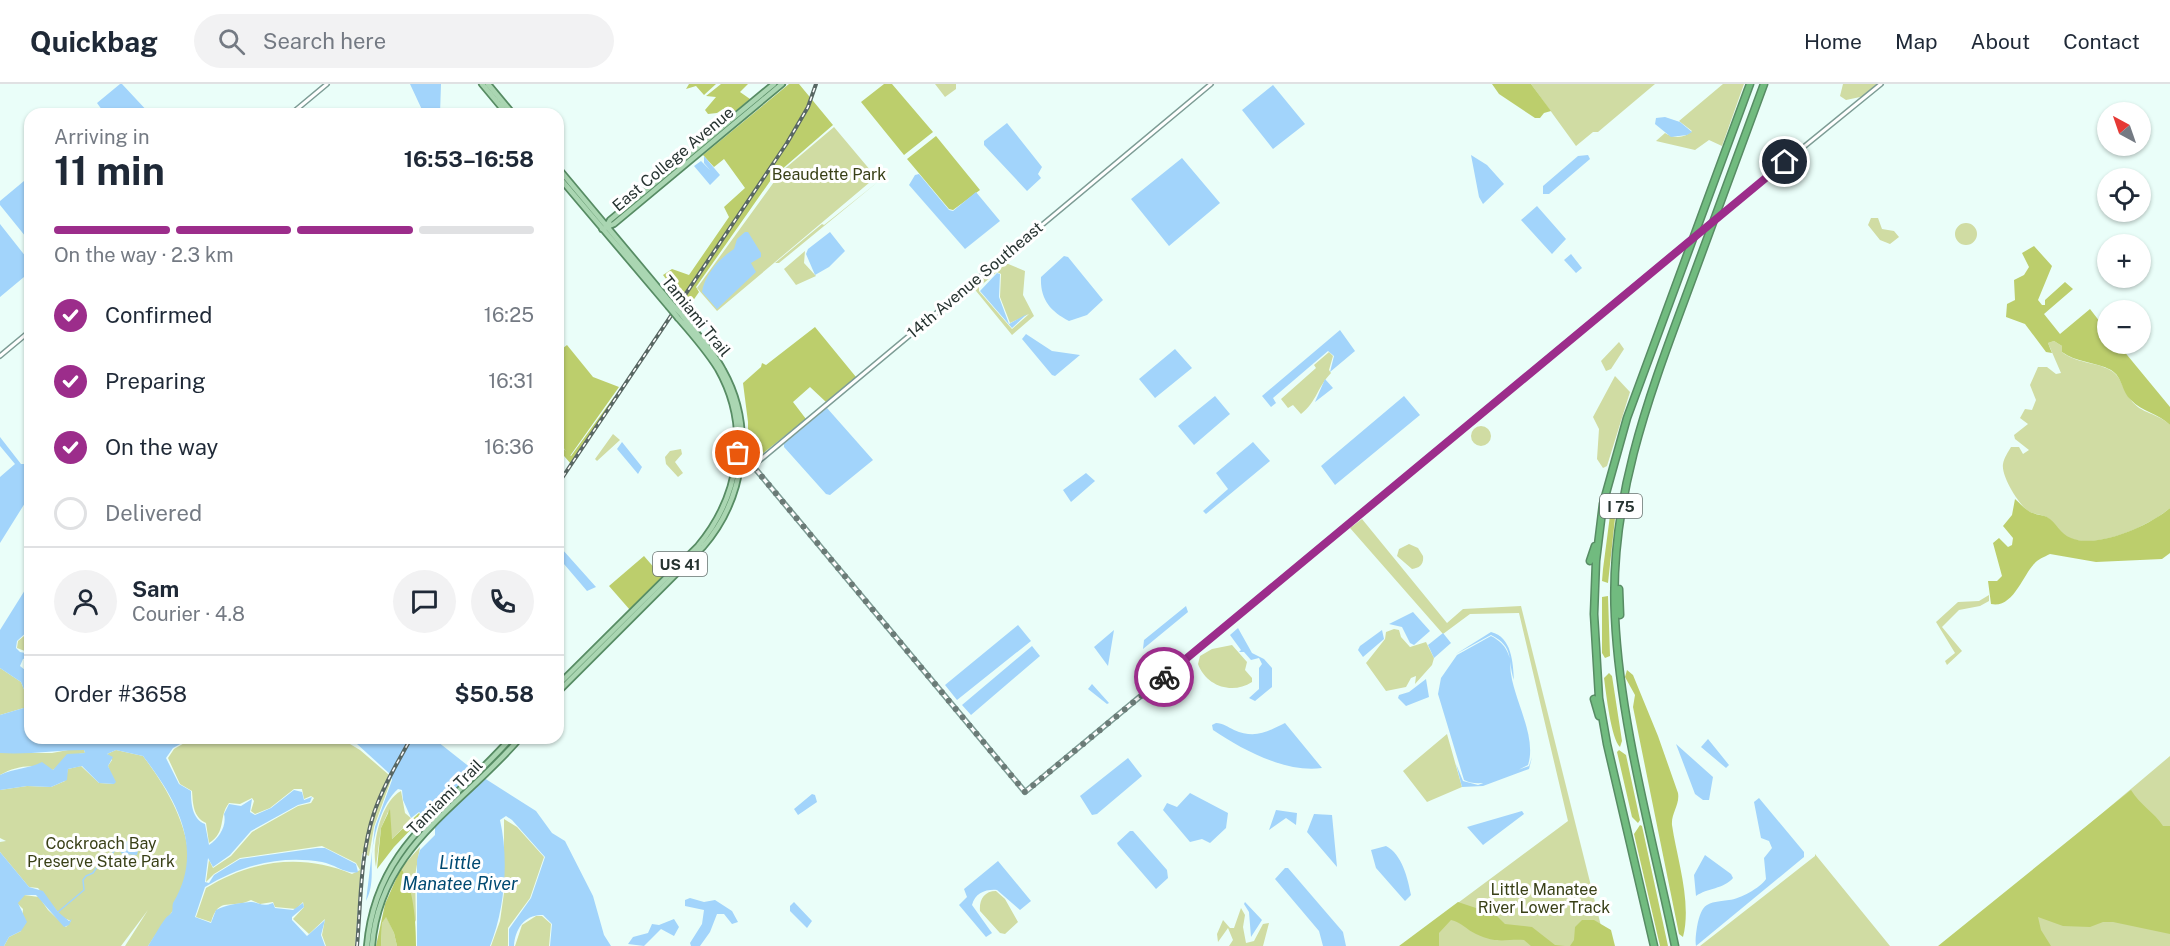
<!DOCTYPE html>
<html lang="en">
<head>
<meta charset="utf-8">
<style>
	body { margin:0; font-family:"Public Sans",sans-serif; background:#f2f2f3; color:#1f2937; height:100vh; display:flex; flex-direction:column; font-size:22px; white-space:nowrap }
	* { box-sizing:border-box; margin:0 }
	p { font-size:20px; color:#747a83 }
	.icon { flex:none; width:33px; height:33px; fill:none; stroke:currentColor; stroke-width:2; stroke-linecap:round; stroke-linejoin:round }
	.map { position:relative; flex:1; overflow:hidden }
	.drawer { position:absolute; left:24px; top:24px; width:540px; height:636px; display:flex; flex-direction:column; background:#fff; border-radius:18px; box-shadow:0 2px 4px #0004 }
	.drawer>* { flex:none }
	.needle { width:39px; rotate:320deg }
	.tools { position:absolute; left:2097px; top:18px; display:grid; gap:12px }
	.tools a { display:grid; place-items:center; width:54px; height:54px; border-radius:50%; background:#fff; box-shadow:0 2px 4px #0004; font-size:30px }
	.pin { position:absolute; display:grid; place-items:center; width:51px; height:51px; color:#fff; margin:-26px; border:3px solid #fff; border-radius:50%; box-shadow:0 2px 6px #0007 }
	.courier { position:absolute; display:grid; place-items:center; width:60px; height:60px; margin:-30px; border:4px solid #9c2d8b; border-radius:50%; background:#fff; color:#222; box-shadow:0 2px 8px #0007 }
	.summary em { font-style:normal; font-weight:700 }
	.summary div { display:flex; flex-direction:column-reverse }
	.summary { display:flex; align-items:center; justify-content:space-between; height:102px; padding:0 30px }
	h1 { font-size:39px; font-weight:700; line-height:45px }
	.bar { display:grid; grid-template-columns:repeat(4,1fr); gap:9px 6px; align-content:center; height:72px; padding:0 30px }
	.bar i { height:8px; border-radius:4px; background:#e0e1e3 }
	.bar .selected { background:#9c2d8b }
	.bar p { grid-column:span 4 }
	.line { display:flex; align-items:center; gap:15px; padding:0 30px; border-top:2px solid #e0e1e3 }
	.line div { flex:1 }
	.round { display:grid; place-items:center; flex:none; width:63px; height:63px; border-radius:32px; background:#f2f2f3 }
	ol { padding:0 30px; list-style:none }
	li { display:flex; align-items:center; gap:18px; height:66px }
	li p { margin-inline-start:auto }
	li .icon { padding:6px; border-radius:50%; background:#9c2d8b; color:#fff; stroke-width:4 }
	li:last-child { color:#747a83 }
	li i { width:33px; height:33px; border:3px solid #e0e1e3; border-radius:50% }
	header { display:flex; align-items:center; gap:36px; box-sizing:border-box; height:84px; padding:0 30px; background:#fff; border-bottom:2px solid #e0e1e3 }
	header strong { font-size:28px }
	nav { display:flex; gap:33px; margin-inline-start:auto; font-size:21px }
	.search { width:420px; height:54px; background:#f2f2f3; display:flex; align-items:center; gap:15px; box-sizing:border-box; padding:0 21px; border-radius:33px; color:#747a83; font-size:22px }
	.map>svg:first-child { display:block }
	.green { fill:#d0dca3; fill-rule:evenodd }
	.forest { fill:#bcce6c }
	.water { fill:#a2d4fb }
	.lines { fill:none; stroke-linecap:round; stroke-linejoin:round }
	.stream { stroke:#a2d4fb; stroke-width:1.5 }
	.minor-casing { stroke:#7d9c95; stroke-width:6 }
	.major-casing { stroke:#578c64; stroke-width:8 }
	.highway-casing { stroke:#578c64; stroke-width:9 }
	.minor { stroke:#fff; stroke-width:3 }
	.major { stroke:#aad6b2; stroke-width:4.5 }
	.highway { stroke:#71bb7f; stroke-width:6 }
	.rail-casing { stroke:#586763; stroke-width:4 }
	.rail { stroke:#fff; stroke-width:1.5; stroke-dasharray:4.5; stroke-linecap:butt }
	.minor-bridge-casing { stroke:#7d9c95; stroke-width:6; stroke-linecap:butt }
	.major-bridge-casing { stroke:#578c64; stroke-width:8; stroke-linecap:butt }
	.minor-bridge { stroke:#fff; stroke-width:3 }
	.major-bridge { stroke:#aad6b2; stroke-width:4.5 }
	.done { stroke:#6b7b77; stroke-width:6; stroke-dasharray:0 10.8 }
	.route { stroke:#9c2d8b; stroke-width:8 }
	.labels { text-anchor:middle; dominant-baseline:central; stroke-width:6; stroke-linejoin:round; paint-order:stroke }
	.shield { fill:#fff; stroke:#68716f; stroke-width:1.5 }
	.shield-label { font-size:15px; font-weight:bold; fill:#273431 }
	.street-label { font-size:16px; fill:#273431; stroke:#fff }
	.park-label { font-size:16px; fill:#394017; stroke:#fff }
	.water-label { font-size:18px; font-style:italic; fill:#004a72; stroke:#fff }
</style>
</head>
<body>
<header>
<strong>Quickbag</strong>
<div class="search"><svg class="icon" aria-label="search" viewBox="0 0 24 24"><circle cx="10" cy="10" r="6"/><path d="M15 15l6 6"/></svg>Search here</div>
<nav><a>Home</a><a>Map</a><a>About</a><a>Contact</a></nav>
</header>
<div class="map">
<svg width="2170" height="862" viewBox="0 0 2170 862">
	<rect width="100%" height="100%" fill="#eafef9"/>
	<!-- green -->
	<path class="green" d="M935,0H956V5L945,13Z
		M1531,0H1655L1598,48H1593L1576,62Z
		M1723,0H1744L1722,62L1709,56L1695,66L1656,57L1665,49C1674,55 1685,54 1692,47L1679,37Z
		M1843,0H1879L1865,12L1846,16L1840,12Z
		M834,43L876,93L717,227L697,204L782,87Z
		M879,97L779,179H775L822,140L824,141Z
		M1871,134H1878L1882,145L1894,147L1899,153L1890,160L1880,156L1868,141Z
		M1955 150a11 11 0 1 1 22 0a11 11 0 1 1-22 0Z
		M805,167L804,179L816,192L796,201L784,185Z
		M1001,177L1025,187L1023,211L1034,232L1012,251L972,202ZM997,188L1001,190L1000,213L1010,239L1029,230L1012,245L979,207V203Z
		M2054,257L2062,262V268C2075,279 2096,278 2110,286C2122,292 2123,307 2131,316C2141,330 2158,329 2170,341V424C2149,442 2100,464 2072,455C2061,452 2056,441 2048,434C2043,430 2033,431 2027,426C2018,419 2001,392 2003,380C2004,374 2008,368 2011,363H2019L2023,370L2029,366L2015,355L2014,351L2028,340L2020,334L2025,325L2032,326L2036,316L2030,301L2038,283H2047L2056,290L2061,289L2048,259Z
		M1619,258L1624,265L1611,285L1606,287L1601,277Z
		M1329,268L1333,272L1329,286L1331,289C1316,305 1318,316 1301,330L1293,321L1288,324L1281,315L1316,284L1314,281Z
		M1615,292L1630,308L1607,382L1603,384L1597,375L1599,345L1593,333Z
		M1471 352a10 10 0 1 1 20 0a10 10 0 1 1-20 0Z
		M613,350L620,356L597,377L595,375Z
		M681,365L682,370L675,378L683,389L678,393L666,380L665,373L670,367Z
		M1362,435L1447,539L1463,525L1521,522L1606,862H1400L1568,737L1519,529L1470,530L1443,550L1350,444Z
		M1409,460L1418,464L1423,472C1424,480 1420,484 1412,485L1397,472L1399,465Z
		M1989,511V517L1980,522L1959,526L1942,543L1962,567L1947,581L1945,577L1955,569L1936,538L1958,518L1979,517Z
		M1394,545L1399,546L1401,553L1410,563L1426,558L1434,574L1432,581L1415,600L1416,592L1411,594L1406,603L1386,607L1366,579L1385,555L1386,548Z
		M30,547V569L17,564L18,557Z
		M1232,561L1247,578L1245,586L1252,594V598C1232,611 1206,602 1198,580L1200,572L1212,565Z
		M0,584L21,598L29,618L27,623L0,631Z
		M1447,650L1462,703L1427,718L1403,687Z
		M193,654H340L360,666L389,691L391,696L374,743L369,772L362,769L355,862H326L322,851L325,835L309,850L293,835L304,823L303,818L296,825L275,823L273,818L260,820L251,816C231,826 219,811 211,838L196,833L206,804C252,776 302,769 352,790L360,786L356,779L322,762L240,774L214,790L206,798L209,776L213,784L231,772L252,748L298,722L311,719L314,714L311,712L304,715L302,705H294L270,724L255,730L251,727L254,717L252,714L240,720L229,719C218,733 227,748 209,759L206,739C193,733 193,720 192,707L180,700L168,674L174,665Z
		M68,666H84L85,669L72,671L53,686C33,680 18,681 0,691V669H52Z
		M116,666L143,672C175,714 210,777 172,828C163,839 156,850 148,862H125L148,826L121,862H4L9,853L21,847L23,825L17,819L24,811L39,813L48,826L66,843L71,837L62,833L38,804L29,803L0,768V758L6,757L0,754V706L27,702L51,703L65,697L68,685L81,682L99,699L114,700L108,682L112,676L107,670Z
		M2170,672V862H1945Z
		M401,707L405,729L412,735L392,755C387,746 393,737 388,728L381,744L376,783C371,762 381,717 401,707Z
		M504,735L517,743L544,773L530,814L508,844V862H491L500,837L504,809Z
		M420,763L415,792L416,838C407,821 414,805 401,784Z
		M1815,770L1890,862H1700L1815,772Z
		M996,807L1005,815L1018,838L1005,850L1000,849L980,827C979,816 984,807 996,807Z
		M1241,824L1245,831L1243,843L1246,859L1254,857L1263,840L1269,839L1263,862H1229L1233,856L1228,844L1218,858L1217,850L1223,836L1230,844H1234Z
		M386,832L394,849L397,862H381L382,839Z
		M536,832H542L551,840L549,862H515L522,841Z"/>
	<!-- forest -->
	<path class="forest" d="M689,0H716L704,11L696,2L686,5Z
		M721,0H748L740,8L750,15L731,31L723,25L717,29L708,30L705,26L716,13L706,12Z
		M789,0H799L833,41L773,93L696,203L699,208L688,224L663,191L672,185L689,191L729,133L724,123L745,104L724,75L714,83L703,71Z
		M884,0H892L933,48L904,71L861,18Z
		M1492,0H1531L1551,27L1544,29L1540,34H1535L1499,10Z
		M936,52L980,106L953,126L949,125L907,75Z
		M2034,162L2052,182L2038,216L2042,221H2045V216L2065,198L2073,205L2044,230L2060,250L2090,225L2107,247L2108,260H2118L2170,323V341C2158,329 2142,328 2131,316C2121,307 2123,293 2111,286C2096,278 2075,278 2062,268V262L2054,257L2048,259L2052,269L2046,268L2025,240L2006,233L2007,220L2015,216L2014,196L2024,191L2029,183L2022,169Z
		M815,243L856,293L826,318L810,303L793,318L806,335L748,381V338L743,299L761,283L762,279L766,281Z
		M567,261L593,293L619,303L570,372L558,357V268Z
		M614,313L615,314L571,380L558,365V359L571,372Z
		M2015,415C2021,420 2026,427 2033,429C2037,431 2043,431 2047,433C2056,438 2060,450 2071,454C2097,465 2149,442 2170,424V469L2162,475L2096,478L2050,470C2044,473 2038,475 2034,480C2023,491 2013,525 1991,520L1988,497H1997L2002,492L1993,459L1999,454L2008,463L2012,461L2013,454L2003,442L2012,431Z
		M1612,416H1617L1608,499L1602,497L1603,485Z
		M644,472L663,494L630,526L609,502Z
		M1608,512L1610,572L1605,574L1602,569V513Z
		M1627,586L1633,591L1658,652L1678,709C1680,721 1671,729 1672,741C1677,775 1692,818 1683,853L1679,850L1633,623L1635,611L1625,593Z
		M1609,589L1612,592L1622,657L1620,663C1611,655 1606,608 1604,594Z
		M1619,666L1626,671L1640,736L1638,739L1632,733L1617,668Z
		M2131,706C2140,721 2154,728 2163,742H2170V850L2113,838H2103L2090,843L2063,842L2038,833L2041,846L2051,862H1938Z
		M390,725L392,755L419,729L426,736L423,739L420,736L394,763L377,785L381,744Z
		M1640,741L1642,742L1668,862H1660L1634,750Z
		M401,784C414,804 416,839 416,862H397L394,849L386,833L382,839L381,862H376L385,820Z
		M1458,818L1485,827L1490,825L1505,840L1532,843L1555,861L1565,862H1531L1524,856C1504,855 1497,860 1476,850C1467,846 1461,838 1451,836L1439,849V862H1399Z
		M1582,836H1594L1611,846L1615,862H1570L1574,856L1575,843Z"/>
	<!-- water -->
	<path class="water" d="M120,0H122L150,30L139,26L105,30L97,19Z
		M410,0H441L440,30H424Z
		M1273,1L1305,40L1273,65L1242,26Z
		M1665,33L1680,38L1692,48L1687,51L1671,53L1655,40L1656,34Z
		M1007,39L1042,83L1038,90L1041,94L1027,107L984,61V57Z
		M1471,71L1487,81L1504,100L1483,120L1479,113Z
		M1588,71L1590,75L1549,110H1543V102L1578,72Z
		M704,72L720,91L710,101L694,82L701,77L710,86L704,79Z
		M1182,74L1220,119L1169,162L1131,115Z
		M919,90L949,126L953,127L976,108L1000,137L965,165L909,101L915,91Z
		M30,92V158L0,121V117Z
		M1537,122L1566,155L1552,170L1521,136Z
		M0,140L30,178V188L0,213Z
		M745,148H748L761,169V173L751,179L756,188L717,225L702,208C704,191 721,173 734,165L737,155Z
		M830,148L845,167L829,183L815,191L806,170L808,165Z
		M1571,170L1582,184L1576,189L1564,176Z
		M1064,172L1068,173L1103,216L1087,231L1069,237C1050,227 1040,215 1041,193Z
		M997,189L1000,190L999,213L1009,240L1027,230L1012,244L980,207Z
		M1340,246L1355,267L1330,288L1334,272L1328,267L1273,314L1276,319L1271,323L1262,312Z
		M1026,250L1052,267L1080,271L1055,292L1052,291L1022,255Z
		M1175,265L1192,284L1155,314L1139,295Z
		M1325,295L1333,304L1315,318Z
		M1215,312L1230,330L1194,361L1178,342Z
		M1404,312L1420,331L1335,401L1321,382Z
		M827,324L873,376L830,411L826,410L784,363V360Z
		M0,353L21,380H24L30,374V411L0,459V393L15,380L0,362Z
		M622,358L642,383L638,390L617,365Z
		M1253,358L1270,377L1206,430L1203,427L1228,405L1216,389Z
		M1086,389L1095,397L1071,418L1063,406Z
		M562,465L596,503L587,507L558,473V468Z
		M30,498V545L17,557L16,564L20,568L30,570V573L23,575L20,582L30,590V654H191L173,664L166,674L179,700L191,707C191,719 192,735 205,740L209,761C219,754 227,742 224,730L229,720L241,722L252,715L250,728L255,731L271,724L294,706L302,708L304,716L312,713L310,718L298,721L251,747L230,771L213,783L208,774L205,798L209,799L214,791L240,775L317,764H325L356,780L358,788C347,791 334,780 322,778C281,771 241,781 205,803L195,833L211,839L216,826C226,821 238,819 250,818C258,817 261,824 273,819L275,824L293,826L303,819L304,823L292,833V836L307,852L325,836L321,851L325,862H148C154,853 159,843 165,835C167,832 170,831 172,828C173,825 172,822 173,819C205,766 177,716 143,672L116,666L107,670L113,673L108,682L116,698L114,700L99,699L82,682L68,685L67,696L51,703L27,702L0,706V691C14,684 29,685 42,678L53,686L67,670L85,669L84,666C56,666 28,671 0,669V631L27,623L29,618L21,598L0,584V546Z
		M1186,522L1188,528L1143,565L1144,556Z
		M1413,528L1430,547L1414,561L1410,559L1402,543L1389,540Z
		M1018,541L1031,557L957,616L945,601Z
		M1238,544L1252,569L1264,575L1272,584V603L1255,617L1249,614L1259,605V584L1262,580L1259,574L1251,576L1244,568H1239L1241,566L1230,551Z
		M1114,546L1108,582L1094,563Z
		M1382,546L1384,555L1363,573L1358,566L1360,562Z
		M1491,548C1512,553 1513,579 1514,596C1507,575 1515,563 1491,551L1456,570Z
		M1443,549L1451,559L1434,574L1428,561Z
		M1491,552C1499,556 1506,562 1509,572C1511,577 1510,584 1511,590C1515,618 1537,653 1528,681C1510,690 1484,706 1464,696L1438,610L1441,594L1457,571Z
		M1032,562L1040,572L971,631L962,621Z
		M1426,595L1429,613L1406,622L1398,614L1399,611L1409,608Z
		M1092,600L1109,619L1107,620L1088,605Z
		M1216,639C1223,639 1228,643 1234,646C1255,655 1267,648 1285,639L1322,684C1285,689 1243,666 1213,646L1212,641Z
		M344,654H433L481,692L536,727L552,749L565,757L593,812L604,851L611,862H550L552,840L543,831C525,830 515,845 514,862H509V845L531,814L545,773L512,736L506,732L500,736C509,775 505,825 490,862H417V776L420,766L435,751V743L419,728L411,734L403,716L402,706L398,705C382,719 374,749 372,770C371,787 374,801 366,817L375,743L392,696L390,690L357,660Z
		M1708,655L1729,681L1726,684L1701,663Z
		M1676,660L1713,693L1709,716H1703L1695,710Z
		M1532,673L1529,685L1483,702L1462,703L1456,680L1463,697L1478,701L1529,682Z
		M1128,674L1142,692L1097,730L1092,731L1080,712Z
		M1190,709L1228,729L1226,744L1210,759L1202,755L1190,758L1163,726L1167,719L1177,723Z
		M812,710L815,711L817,718L798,731L794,725Z
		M1759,714L1804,768V773L1696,862C1695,856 1696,850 1697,843C1702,818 1707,819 1729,816C1740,815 1760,804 1766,795L1764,774L1772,764L1769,757L1761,754L1754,718Z
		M1276,726L1297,729L1296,741L1286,734L1269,746Z
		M1522,727L1524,730L1483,761L1467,743Z
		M1314,730L1332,731L1337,783L1307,748Z
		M1130,747H1133L1167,786L1168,794L1156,805L1118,761L1117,759Z
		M130,756L139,763L137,771L122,770L117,762Z
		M1386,762C1402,770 1408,795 1411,811L1405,817L1376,784L1371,766Z
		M0,768L29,803L43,807L58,828L69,837L72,835L69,841L64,843L36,811H25L18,819L27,838L21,847L9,853L4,862H0Z
		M1705,771L1731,790L1733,794C1724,805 1707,804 1696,812L1694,791Z
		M998,777L1031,817L1020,826L997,806C986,805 975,809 972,821L992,849L986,853L959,821L967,813L964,805Z
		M1285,784H1288L1343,848L1346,862H1323L1319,847L1275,795Z
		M690,814L704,818L715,816L732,827L738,838L732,840L724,830H717L710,848L700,862H691L690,859L702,840L704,826L685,822V816Z
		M794,818L812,837L807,844L790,827V822Z
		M1245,818L1262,836L1251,853L1249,828L1244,820Z
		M674,835L679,843L674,852L661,845L644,862L628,860L633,853L648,849L652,840L659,841Z"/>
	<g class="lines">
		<!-- stream -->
		<path class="stream" d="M58,828L84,806L83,796L86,792L93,789L99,780L108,784L111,772L117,762"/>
		<defs>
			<path id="minor" d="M291,30L327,0
				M1730,123L1881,0
				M0,272L30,247
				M738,381L753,382L1211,0
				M753,382L1025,708L1677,167"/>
			<path id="major" d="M482,0L507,30
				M488,0L513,30
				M558,84L670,218
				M558,92L668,222
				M606,143L610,136L774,0
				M602,145L614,140L782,0
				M558,601L698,462C740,412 751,343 718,285C707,267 692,250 678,234
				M558,608L703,463C745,414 755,343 723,286C712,265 695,248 681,230
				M367,862C376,759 449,725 511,654
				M372,862C380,763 461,723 520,654"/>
			<path id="highway" d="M1590,477L1595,462
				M1619,505L1620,531
				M1594,615L1599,632
				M1654,862L1607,660L1599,614L1594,530L1596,477L1603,420L1627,334L1750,0
				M1675,862C1653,756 1620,640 1615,533C1609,419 1647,317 1686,212C1712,142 1738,71 1764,0"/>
		</defs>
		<!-- minor casing -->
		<use href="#minor" class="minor-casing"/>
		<!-- major casing -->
		<use href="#major" class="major-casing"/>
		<!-- highway casing -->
		<use href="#highway" class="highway-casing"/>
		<!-- minor -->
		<use href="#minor" class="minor"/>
		<!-- major -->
		<use href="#major" class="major"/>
		<!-- highway -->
		<use href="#highway" class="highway"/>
		<defs>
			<path id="rail" d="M558,400L787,59L808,23L816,0
				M357,862C361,818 360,771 374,729C383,702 398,678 411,654"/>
		</defs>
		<!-- rail casing -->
		<use href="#rail" class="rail-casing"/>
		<!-- rail -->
		<use href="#rail" class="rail"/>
		<defs>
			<path id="minor-bridge" d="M1677,167L1730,123"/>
			<path id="major-bridge" d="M670,218L681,230
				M668,222L678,234"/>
		</defs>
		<!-- minor-bridge casing -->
		<use href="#minor-bridge" class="minor-bridge-casing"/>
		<!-- major-bridge casing -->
		<use href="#major-bridge" class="major-bridge-casing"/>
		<!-- minor-bridge -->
		<use href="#minor-bridge" class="minor-bridge"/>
		<!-- major-bridge -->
		<use href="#major-bridge" class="major-bridge"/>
	</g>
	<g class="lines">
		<!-- done -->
		<path class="done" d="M738,369L736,381L753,382L1025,708L1164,593"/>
		<!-- route -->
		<path class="route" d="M1164,593L1785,78"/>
	</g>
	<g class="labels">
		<!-- shield labels -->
		<g class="shield">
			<rect x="1600" y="410" width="42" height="24" rx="4.5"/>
			<rect x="653" y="468" width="54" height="24" rx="4.5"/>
		</g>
		<g class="shield-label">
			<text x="1621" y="422">I 75</text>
			<text x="680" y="480">US 41</text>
		</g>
		<!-- street labels -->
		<g class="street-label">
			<text transform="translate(673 75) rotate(-40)">East College Avenue</text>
			<text transform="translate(975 196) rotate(-40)">14th Avenue Southeast</text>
			<text transform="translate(696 232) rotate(51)">Tamiami Trail</text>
			<text transform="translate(445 713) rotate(-45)">Tamiami Trail</text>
		</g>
		<!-- park labels -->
		<g class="park-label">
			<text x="829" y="90">Beaudette Park</text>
			<text x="101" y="759">Cockroach Bay<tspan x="101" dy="18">Preserve State Park</tspan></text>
			<text x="1544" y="805">Little Manatee<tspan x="1544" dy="18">River Lower Track</tspan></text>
		</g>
		<!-- water labels -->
		<g class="water-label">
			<text x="460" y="778">Little<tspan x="460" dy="21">Manatee River</tspan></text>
		</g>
	</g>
</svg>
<div class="tools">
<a><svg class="needle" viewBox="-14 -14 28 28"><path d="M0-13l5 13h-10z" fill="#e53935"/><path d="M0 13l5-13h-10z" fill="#747a83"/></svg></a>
<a><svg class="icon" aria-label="locate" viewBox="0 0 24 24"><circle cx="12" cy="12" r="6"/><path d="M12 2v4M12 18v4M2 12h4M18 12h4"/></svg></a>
<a>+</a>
<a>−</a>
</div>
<div class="pin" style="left:738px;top:369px;background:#ea580c"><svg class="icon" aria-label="bag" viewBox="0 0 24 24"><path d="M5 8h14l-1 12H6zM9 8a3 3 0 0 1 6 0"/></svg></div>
<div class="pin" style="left:1785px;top:78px;background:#1f2937"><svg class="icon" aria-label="home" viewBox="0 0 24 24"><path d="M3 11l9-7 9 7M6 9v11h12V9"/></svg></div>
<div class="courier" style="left:1164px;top:593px"><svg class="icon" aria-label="bike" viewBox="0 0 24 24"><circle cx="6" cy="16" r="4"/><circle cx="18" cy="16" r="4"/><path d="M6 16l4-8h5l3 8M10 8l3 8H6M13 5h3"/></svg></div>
<section class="drawer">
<div class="summary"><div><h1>11 min</h1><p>Arriving in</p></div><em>16:53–16:58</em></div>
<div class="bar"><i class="selected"></i><i class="selected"></i><i class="selected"></i><i></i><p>On the way · 2.3 km</p></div>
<ol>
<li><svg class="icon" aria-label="check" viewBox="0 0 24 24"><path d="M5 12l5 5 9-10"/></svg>Confirmed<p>16:25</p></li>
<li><svg class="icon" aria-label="check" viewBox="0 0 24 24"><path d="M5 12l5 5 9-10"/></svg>Preparing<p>16:31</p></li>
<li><svg class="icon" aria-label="check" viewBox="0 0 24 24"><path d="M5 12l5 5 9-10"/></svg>On the way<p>16:36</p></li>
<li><i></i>Delivered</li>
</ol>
<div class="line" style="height:108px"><a class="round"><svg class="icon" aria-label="person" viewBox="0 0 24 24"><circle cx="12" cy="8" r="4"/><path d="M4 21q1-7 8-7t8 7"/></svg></a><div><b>Sam</b><p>Courier · 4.8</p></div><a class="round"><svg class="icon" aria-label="chat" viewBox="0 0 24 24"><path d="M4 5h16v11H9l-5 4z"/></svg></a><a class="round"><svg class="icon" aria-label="phone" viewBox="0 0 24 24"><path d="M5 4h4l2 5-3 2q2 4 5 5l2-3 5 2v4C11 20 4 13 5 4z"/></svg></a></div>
<div class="line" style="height:78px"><div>Order #3658</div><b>$50.58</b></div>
</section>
</div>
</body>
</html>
